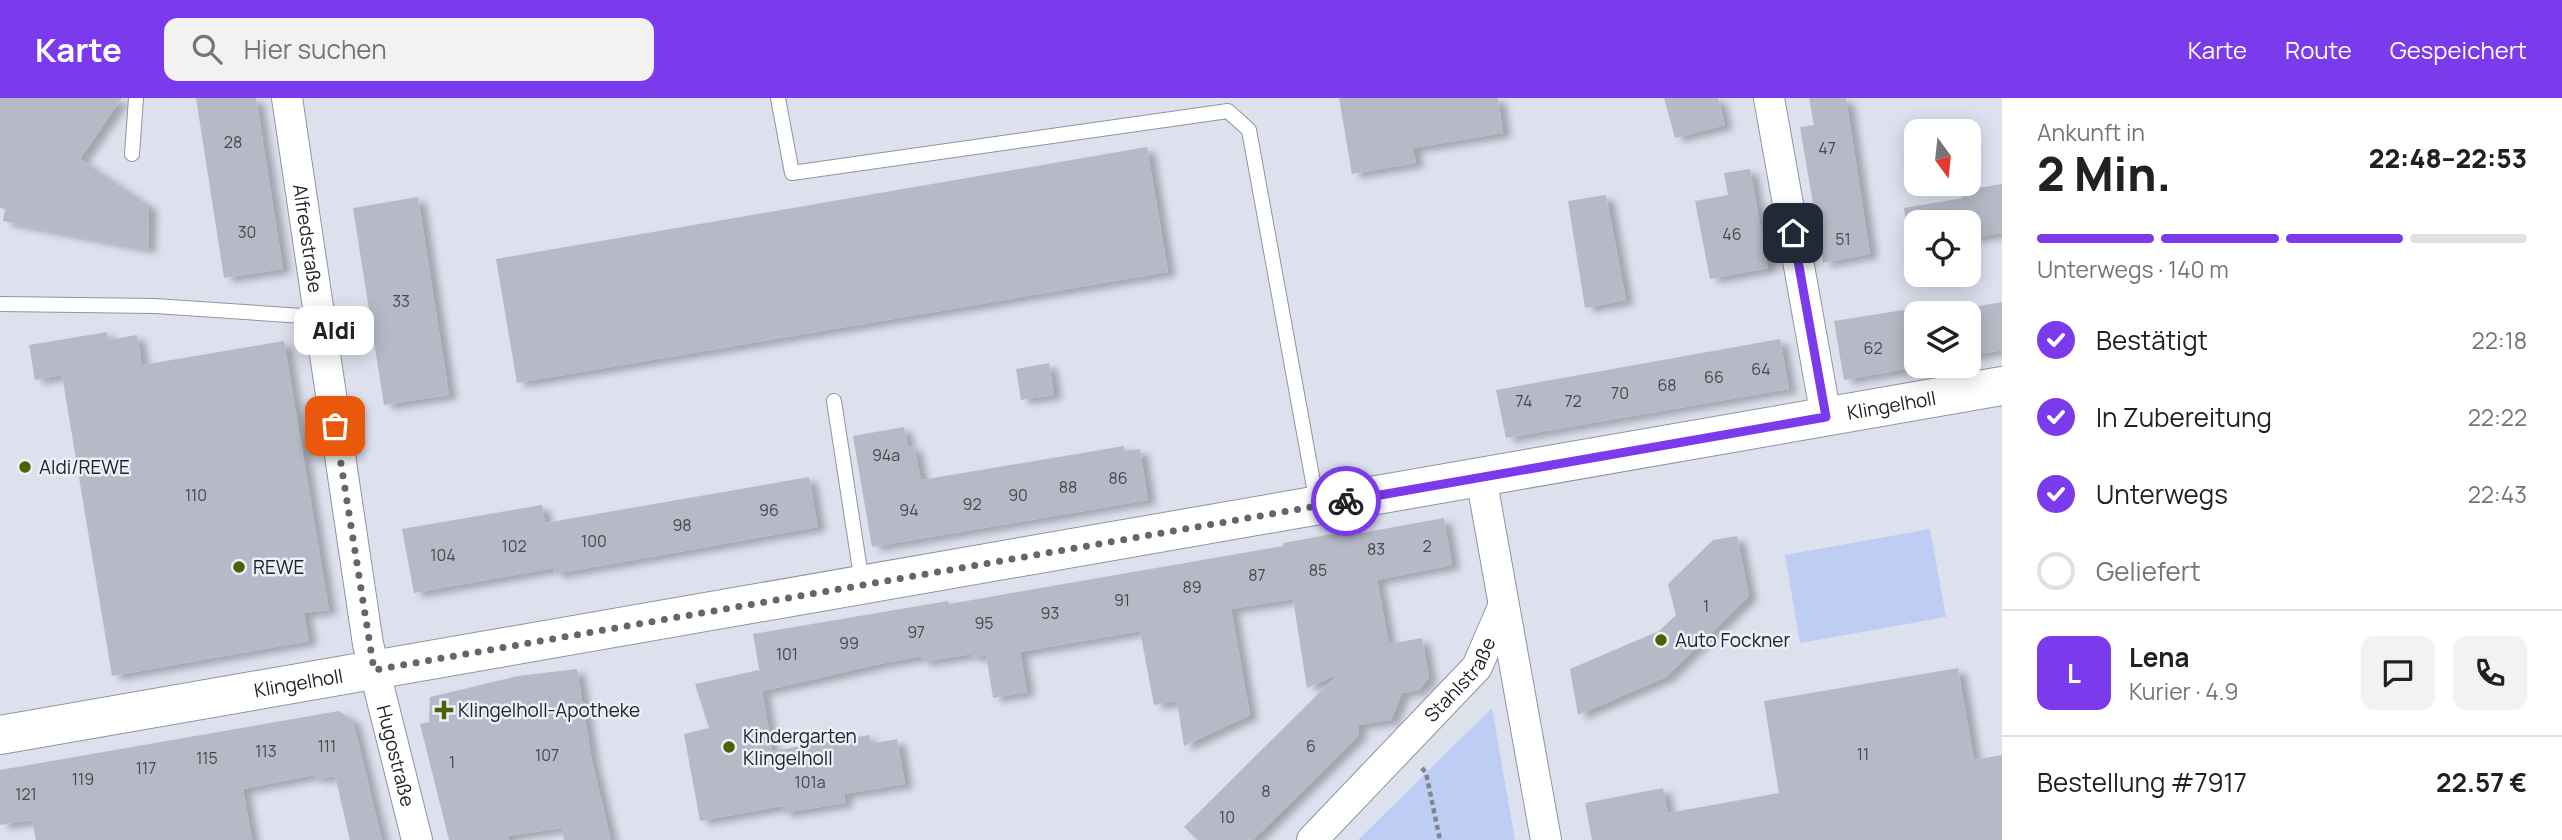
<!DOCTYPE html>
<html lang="de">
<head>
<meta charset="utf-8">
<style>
	body { margin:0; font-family:Manrope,sans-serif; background:#f2f2f2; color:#202124; height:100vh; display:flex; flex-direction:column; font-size:26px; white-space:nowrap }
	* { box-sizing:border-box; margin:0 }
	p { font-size:23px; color:#757577 }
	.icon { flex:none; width:38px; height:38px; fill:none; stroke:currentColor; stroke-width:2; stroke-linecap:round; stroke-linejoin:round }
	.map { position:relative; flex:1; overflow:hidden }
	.details { display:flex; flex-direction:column; background:#fff; width:560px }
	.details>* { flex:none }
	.needle { width:46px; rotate:165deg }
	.tools { position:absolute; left:1904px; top:21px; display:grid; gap:14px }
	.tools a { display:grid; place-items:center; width:77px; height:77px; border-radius:14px; background:#fff; box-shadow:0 4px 18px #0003; font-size:35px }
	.pin { position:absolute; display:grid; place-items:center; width:60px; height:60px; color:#fff; margin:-30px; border-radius:14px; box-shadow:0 4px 10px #0006 }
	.courier { position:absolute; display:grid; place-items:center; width:70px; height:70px; margin:-35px; border:5px solid #7c3aed; border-radius:50%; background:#fff; color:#222; box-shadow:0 2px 9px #0007 }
	.bubble { position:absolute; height:49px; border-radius:14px; background:#fff; box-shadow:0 4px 18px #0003; font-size:23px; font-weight:800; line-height:49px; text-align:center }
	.headline em { font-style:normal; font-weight:800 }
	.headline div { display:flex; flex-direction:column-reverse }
	.headline { display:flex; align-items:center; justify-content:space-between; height:119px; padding:0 35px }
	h1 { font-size:46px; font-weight:800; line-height:52px }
	.bar { display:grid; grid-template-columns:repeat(4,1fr); gap:10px 7px; align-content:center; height:84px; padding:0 35px }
	.bar i { height:9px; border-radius:5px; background:#e0e0e0 }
	.bar .active { background:#7c3aed }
	.bar p { grid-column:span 4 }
	.line { display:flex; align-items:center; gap:18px; padding:0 35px; border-top:2px solid #e0e0e0 }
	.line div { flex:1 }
	.round { display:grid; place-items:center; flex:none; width:74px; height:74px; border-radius:14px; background:#f2f2f2 }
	ol { padding:0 35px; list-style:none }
	li { display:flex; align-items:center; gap:21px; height:77px }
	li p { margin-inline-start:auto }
	li .icon { padding:7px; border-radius:50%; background:#7c3aed; color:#fff; stroke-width:4 }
	li:last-child { color:#757577 }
	li i { width:38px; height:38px; border:4px solid #e0e0e0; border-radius:50% }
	header { display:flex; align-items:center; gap:42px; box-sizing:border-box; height:98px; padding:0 35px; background:#7c3aed; color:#fff }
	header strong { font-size:33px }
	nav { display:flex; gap:38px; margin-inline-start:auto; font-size:24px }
	.search { width:490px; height:63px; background:#f2f2f2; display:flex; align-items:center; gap:18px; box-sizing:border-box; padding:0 24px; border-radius:14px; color:#757577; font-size:26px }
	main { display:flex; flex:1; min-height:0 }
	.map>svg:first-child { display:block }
	.green { fill:#becdf4 }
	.building { fill:#b5bac6; filter:url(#shadow) }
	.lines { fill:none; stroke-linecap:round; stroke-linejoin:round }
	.lane-casing { stroke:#9094a0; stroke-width:16 }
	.street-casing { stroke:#9094a0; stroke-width:32 }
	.secondary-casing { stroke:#9094a0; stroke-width:40 }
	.path { stroke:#82858e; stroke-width:4.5; stroke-dasharray:5 3.5; stroke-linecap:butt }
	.lane { stroke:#fff; stroke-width:14 }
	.street { stroke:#fff; stroke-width:30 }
	.secondary { stroke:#fff; stroke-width:38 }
	.done { stroke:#63666d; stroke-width:7; stroke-dasharray:0 12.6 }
	.route { stroke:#7c3aed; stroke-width:9 }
	.poi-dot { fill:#525f00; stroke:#eaeffb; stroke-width:2.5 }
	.labels { text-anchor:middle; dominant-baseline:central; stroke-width:5; stroke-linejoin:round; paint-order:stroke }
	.number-label { font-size:16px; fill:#46494f }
	.street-label { font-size:19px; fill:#212327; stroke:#eaeffb }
	.poi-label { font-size:19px; fill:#212327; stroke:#eaeffb; text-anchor:start }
</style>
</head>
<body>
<header>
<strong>Karte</strong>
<div class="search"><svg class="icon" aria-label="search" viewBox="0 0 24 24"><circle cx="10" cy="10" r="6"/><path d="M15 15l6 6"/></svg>Hier suchen</div>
<nav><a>Karte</a><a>Route</a><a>Gespeichert</a></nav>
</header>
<main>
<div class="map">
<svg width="2002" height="742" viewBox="0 0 2002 742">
	<defs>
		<filter id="shadow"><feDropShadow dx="8" dy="4.5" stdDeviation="3.5" flood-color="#0004"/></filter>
	</defs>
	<rect width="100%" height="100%" fill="#dde1ee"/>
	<!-- green -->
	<path class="green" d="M1930,431L1946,519L1800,545L1785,457Z
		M1492,610L1515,742H1358Z"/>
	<!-- building -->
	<path class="building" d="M0,0H122L80,61L149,108L148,151L3,123L5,111L0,110Z
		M196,0H256L283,171L224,180Z
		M1339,0H1498L1503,35L1413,50L1416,65L1352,76Z
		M1664,0H1718L1725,27L1675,40Z
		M1809,0H1846L1870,156L1823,165L1800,29L1814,27Z
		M1147,49L1168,174L517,285L496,161Z
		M1750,71L1768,170L1710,181L1695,103L1728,97L1724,75Z
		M2002,86V135L1969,140V124H1906L1904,110L1963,100L1961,93Z
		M1606,97L1626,202L1585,210L1568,103Z
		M418,99L449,297L384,307L353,110Z
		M2002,204V252L1969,258V210Z
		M1916,210V267L1912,270L1844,282L1834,223Z
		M107,234L108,242L137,237L142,267L284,243L329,512L304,515L309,543L112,578L62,277L35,282L29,247Z
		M1780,241L1789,291L1506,340L1496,292Z
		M1049,265L1054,297L1021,302L1016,271Z
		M904,329L908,349L914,348L921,382L1124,348L1125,353L1140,351L1148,402L872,449L853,338Z
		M809,379L818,429L555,476L554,470L414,495L402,431L542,407L545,425Z
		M1444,420L1452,467L1377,482L1389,546L1422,540L1429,579L1419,592L1402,595L1391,622L1358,627L1359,637L1253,742H1198L1184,729L1338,576L1307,590L1293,501L1231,511L1250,617L1184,648L1177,603L1154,607L1140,533L1020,554L1027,594L993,600L986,557L973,560L972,556L922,564V558L884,565L763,593L753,536L948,503L949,506L1283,448V445L1344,434L1345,438Z
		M1737,438L1749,498L1666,579L1578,617L1570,571L1659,533L1676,517L1668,486L1713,442Z
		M1958,570L1974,662L2002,657V742H1592L1585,705L1663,690L1668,715L1779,695L1764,603Z
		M577,571L592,663L611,742H564L562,730L508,738L509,742H449L420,626L429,624L430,599L518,578Z
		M759,572L772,653L869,637L870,646L897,641L905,686L844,696L845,705L783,715L782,708L700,723L684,636L709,630L695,586Z
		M339,613L353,623L382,742H350L335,678L315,681L314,677L243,691L252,742H36L32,722L0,727V672Z"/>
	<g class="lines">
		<defs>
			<path id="lane" d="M778,0L792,75L1228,13L1249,32L1317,406
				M132,56L136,0
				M0,206L155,208L318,219
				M834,303L862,485"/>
			<g id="street">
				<path id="s1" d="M287,0L368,546L417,742"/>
				<path d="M1769,0L1826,319"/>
				<path d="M1481,379L1546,742"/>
				<path id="s2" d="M1312,742L1477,569L1503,509"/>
			</g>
			<g id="secondary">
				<path id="s3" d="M0,637L2002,288"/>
			</g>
		</defs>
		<!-- lane casing -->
		<use href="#lane" class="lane-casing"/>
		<!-- street casing -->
		<use href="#street" class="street-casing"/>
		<!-- secondary casing -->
		<use href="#secondary" class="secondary-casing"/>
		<!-- path -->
		<path class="path" d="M1422,670L1426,675L1440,742"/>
		<!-- lane -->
		<use href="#lane" class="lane"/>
		<!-- street -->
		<use href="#street" class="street"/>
		<!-- secondary -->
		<use href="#secondary" class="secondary"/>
	</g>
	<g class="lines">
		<!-- done -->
		<path class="done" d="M335,328L374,572L1346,403"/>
		<!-- route -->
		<path class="route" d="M1346,403L1826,319L1793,135"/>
	</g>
	<!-- markers -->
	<g class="poi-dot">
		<circle cx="25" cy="369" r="7"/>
		<circle cx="239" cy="469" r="7"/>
		<circle cx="1661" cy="542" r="7"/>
		<path d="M440.5 601.5h7v7h7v7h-7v7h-7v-7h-7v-7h7z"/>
		<circle cx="729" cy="649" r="7"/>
	</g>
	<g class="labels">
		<!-- number labels -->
		<g class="number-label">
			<text x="233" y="44">28</text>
			<text x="1827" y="50">47</text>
			<text x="247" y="134">30</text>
			<text x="1732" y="136">46</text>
			<text x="1843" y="141">51</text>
			<text x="401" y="203">33</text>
			<text x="1873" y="250">62</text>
			<text x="1761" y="271">64</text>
			<text x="1714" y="279">66</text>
			<text x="1667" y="287">68</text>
			<text x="1620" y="295">70</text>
			<text x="1524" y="303">74</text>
			<text x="1573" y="303">72</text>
			<text x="886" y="357">94a</text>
			<text x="1118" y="380">86</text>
			<text x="1068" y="389">88</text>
			<text x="196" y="397">110</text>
			<text x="1018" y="397">90</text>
			<text x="972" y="406">92</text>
			<text x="769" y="412">96</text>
			<text x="909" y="412">94</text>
			<text x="682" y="427">98</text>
			<text x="594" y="443">100</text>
			<text x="514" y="448">102</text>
			<text x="1427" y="448">2</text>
			<text x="1376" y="451">83</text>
			<text x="443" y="457">104</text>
			<text x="1318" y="472">85</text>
			<text x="1257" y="477">87</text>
			<text x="1192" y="489">89</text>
			<text x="1122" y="502">91</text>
			<text x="1706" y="508">1</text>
			<text x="1050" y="515">93</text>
			<text x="984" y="525">95</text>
			<text x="916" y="534">97</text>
			<text x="849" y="545">99</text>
			<text x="787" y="556">101</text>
			<text x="327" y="648">111</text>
			<text x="1311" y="648">6</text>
			<text x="266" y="653">113</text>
			<text x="1863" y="656">11</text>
			<text x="547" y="657">107</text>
			<text x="207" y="660">115</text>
			<text x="452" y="664">1</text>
			<text x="146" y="670">117</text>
			<text x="83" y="681">119</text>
			<text x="810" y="684">101a</text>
			<text x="1266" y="693">8</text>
			<text x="26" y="696">121</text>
			<text x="1227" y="719">10</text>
		</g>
		<!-- street labels -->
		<g class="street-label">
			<text stroke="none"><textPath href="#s1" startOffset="142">Alfredstraße</textPath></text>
			<text stroke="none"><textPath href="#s3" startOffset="1920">Klingelholl</textPath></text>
			<text stroke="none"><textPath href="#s2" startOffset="219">Stahlstraße</textPath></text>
			<text stroke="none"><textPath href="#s3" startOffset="303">Klingelholl</textPath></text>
			<text stroke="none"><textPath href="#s1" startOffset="667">Hugostraße</textPath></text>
		</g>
		<!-- poi labels -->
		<g class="poi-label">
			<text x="39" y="369">Aldi/REWE</text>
			<text x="253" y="469">REWE</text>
			<text x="1675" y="542">Auto Fockner</text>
			<text x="458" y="612">Klingelholl-Apotheke</text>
			<text x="743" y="638">Kindergarten<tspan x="743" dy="22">Klingelholl</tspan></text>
		</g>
	</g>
</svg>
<div class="tools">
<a><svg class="needle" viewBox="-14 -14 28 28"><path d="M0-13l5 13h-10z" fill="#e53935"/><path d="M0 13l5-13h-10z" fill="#757577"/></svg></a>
<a><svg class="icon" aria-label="locate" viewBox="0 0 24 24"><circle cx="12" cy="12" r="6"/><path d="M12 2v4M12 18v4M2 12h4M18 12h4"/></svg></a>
<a><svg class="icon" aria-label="layers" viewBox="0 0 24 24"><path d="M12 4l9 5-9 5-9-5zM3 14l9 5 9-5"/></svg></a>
</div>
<div class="pin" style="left:335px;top:328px;background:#ea580c"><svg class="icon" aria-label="bag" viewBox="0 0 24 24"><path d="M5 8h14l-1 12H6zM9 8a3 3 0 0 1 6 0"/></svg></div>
<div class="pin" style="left:1793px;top:135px;background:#1f2937"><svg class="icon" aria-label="home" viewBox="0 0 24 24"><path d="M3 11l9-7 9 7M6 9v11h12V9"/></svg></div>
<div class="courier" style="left:1346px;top:403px"><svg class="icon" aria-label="bike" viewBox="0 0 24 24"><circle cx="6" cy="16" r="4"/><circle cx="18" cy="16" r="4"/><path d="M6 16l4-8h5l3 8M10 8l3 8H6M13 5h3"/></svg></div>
<div class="bubble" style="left:294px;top:208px;width:80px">Aldi</div>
</div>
<section class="details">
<div class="headline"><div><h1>2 Min.</h1><p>Ankunft in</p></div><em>22:48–22:53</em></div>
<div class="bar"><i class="active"></i><i class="active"></i><i class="active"></i><i></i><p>Unterwegs · 140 m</p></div>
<ol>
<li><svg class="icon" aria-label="check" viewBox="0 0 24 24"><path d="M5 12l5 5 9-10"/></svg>Bestätigt<p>22:18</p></li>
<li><svg class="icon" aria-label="check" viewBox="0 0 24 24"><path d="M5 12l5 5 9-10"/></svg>In Zubereitung<p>22:22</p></li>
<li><svg class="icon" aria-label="check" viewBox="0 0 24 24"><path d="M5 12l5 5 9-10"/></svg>Unterwegs<p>22:43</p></li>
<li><i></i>Geliefert</li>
</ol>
<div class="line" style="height:126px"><b class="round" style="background:#7c3aed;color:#fff">L</b><div><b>Lena</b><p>Kurier · 4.9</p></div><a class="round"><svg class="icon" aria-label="chat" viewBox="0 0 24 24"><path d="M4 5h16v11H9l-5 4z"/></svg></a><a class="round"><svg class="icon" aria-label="phone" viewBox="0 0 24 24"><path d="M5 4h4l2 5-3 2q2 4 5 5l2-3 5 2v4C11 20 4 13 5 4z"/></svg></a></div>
<div class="line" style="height:91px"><div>Bestellung #7917</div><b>22.57 €</b></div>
</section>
</main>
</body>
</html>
